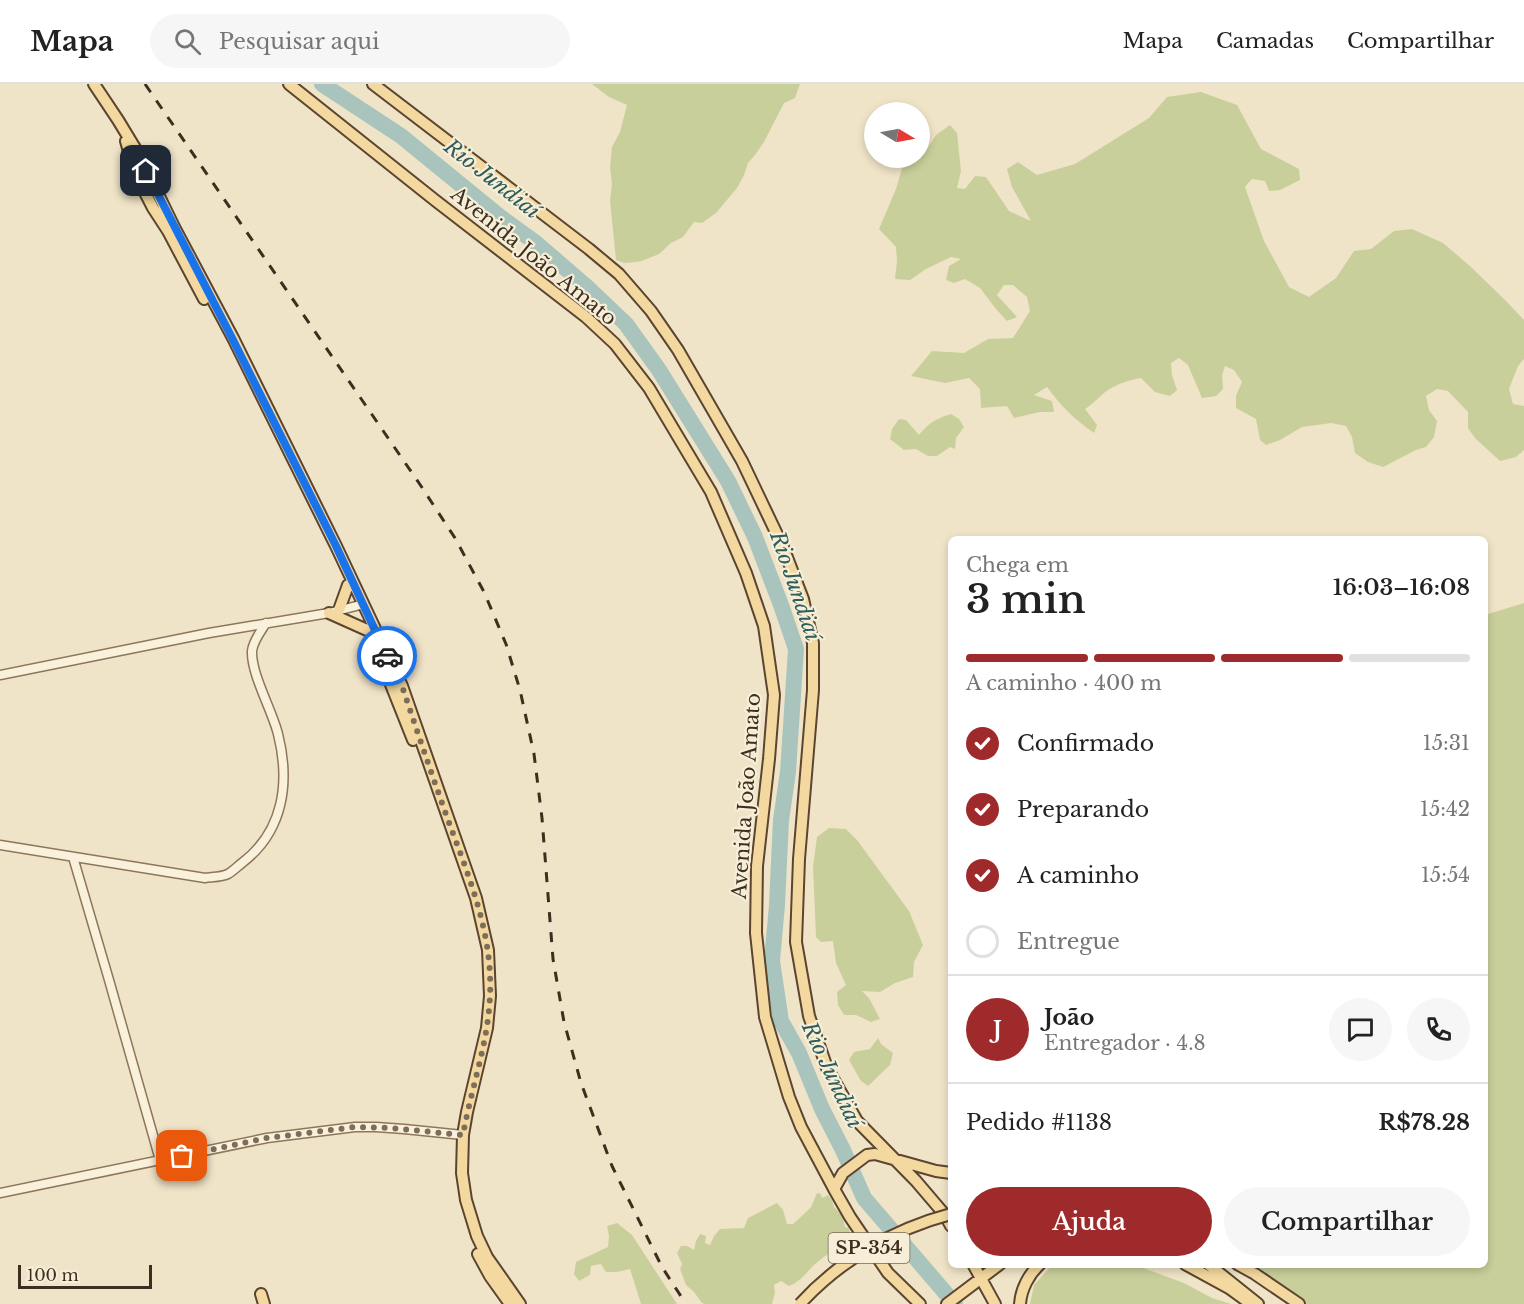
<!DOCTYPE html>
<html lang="pt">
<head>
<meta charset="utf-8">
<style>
	body { margin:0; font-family:"Libre Baskerville",serif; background:#f6f6f6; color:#222; height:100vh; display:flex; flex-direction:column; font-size:22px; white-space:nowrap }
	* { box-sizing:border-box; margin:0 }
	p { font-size:20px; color:#767676 }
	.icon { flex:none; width:33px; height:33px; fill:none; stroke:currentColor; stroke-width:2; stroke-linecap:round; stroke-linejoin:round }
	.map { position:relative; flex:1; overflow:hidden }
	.panel { position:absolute; left:948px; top:452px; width:540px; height:732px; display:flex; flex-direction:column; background:#fff; border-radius:9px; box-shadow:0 3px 9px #0003 }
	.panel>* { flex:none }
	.needle { width:39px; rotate:100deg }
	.fabs { position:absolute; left:864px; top:18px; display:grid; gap:12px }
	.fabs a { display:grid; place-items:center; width:66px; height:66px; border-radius:50%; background:#fff; box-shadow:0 3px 9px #0003; font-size:30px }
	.scale { position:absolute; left:18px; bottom:15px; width:134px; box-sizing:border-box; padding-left:6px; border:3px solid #3d2e20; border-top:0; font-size:16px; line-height:21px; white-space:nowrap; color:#3d2e20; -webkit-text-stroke:4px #f7eed8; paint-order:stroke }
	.pin { position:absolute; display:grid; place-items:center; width:51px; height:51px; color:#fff; margin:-26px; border-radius:12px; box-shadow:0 3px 9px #0006 }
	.courier { position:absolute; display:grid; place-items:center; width:60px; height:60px; margin:-30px; border:4px solid #1a73e8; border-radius:50%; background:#fff; color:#222; box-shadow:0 2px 8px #0007 }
	.headline em { font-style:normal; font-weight:600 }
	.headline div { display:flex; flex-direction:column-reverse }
	.headline { display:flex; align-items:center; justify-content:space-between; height:102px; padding:0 18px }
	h1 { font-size:39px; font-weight:600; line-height:45px }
	.bar { display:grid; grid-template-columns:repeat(4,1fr); gap:9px 6px; align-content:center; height:72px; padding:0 18px }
	.bar i { height:8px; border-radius:4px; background:#e0e0e0 }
	.bar .active { background:#9e2a2b }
	.bar p { grid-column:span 4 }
	.line { display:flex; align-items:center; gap:15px; padding:0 18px; border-top:2px solid #e0e0e0 }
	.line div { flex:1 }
	.round { display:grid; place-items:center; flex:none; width:63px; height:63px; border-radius:32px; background:#f6f6f6 }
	ol { padding:0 18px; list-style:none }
	li { display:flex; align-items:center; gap:18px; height:66px }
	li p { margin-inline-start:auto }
	li .icon { padding:6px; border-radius:50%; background:#9e2a2b; color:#fff; stroke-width:4 }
	li:last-child { color:#767676 }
	li i { width:33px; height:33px; border:3px solid #e0e0e0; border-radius:50% }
	.button { display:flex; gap:12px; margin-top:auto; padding:12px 18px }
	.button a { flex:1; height:69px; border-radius:36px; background:#9e2a2b; color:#fff; font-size:24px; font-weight:600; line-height:69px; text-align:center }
	.button a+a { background:#f6f6f6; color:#222 }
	header { display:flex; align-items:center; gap:36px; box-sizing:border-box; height:84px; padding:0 30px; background:#fff; border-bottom:2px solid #e0e0e0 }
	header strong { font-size:28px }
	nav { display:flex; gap:33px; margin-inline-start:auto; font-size:21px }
	.search { width:420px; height:54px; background:#f6f6f6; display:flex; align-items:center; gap:15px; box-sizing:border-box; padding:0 21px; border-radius:33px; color:#767676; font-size:22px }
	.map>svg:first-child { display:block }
	.green { fill:#c9cf9b }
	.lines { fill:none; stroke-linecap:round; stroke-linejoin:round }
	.river { stroke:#a9c4bc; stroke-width:16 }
	.tertiary-casing { stroke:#8d765c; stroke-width:11 }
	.primary-casing { stroke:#5b4430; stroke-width:14 }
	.tertiary { stroke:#faf1dc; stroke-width:8 }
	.primary { stroke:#f3d9a0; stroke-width:10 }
	.rail { stroke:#3d2e20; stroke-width:3; stroke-dasharray:10 10; stroke-linecap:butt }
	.primary-bridge-casing { stroke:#5b4430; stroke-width:14; stroke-linecap:butt }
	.primary-bridge { stroke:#f3d9a0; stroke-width:10 }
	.done { stroke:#7c6e5b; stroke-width:6; stroke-dasharray:0 10.8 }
	.route { stroke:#1a73e8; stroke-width:8 }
	.labels { text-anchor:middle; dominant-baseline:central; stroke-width:4.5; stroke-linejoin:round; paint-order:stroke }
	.shield { fill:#f7eed8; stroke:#756857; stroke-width:1.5 }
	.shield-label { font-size:18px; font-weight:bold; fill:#3d2e20 }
	.street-label { font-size:20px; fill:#3d2e20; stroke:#f7eed8 }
	.water-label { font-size:21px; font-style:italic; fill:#2f5d5a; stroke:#f7eed8 }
</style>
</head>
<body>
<header>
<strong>Mapa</strong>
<div class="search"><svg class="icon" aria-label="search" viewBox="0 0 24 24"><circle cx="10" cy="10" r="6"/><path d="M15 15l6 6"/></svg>Pesquisar aqui</div>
<nav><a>Mapa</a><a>Camadas</a><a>Compartilhar</a></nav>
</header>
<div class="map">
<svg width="1524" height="1220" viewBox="0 0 1524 1220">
	<rect width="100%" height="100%" fill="#f0e4c8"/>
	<!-- green -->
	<path class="green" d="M592,0H800L795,14L784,19L764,58L755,71L748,79L744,91L737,104L716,129L702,139L694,138L683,153L671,159L659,170L642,177L636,178L624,179L616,176L610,117L612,100L610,83L612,63L620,48L627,21L609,13Z
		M1201,8L1237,21L1261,65L1299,85L1300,96L1280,106L1269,107L1265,97L1252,95L1245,103L1264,157L1289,203L1309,213L1336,194L1354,167L1371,165L1394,147L1412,145L1443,159L1471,183L1505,216L1524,236V275L1518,282L1509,305L1513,320L1524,322V366L1516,373L1500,377L1475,354L1468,344V328L1448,307L1437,305L1426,312L1429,326L1437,337L1434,353L1426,363L1416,366L1383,383L1368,378L1355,369L1352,353L1346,342L1331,339L1302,343L1280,356L1266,361L1260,356L1256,335L1236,324V312L1242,298L1234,286L1225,282L1222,291L1223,305L1216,312L1202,314L1188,281L1179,274L1171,279L1172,291L1177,306L1170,312L1155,308L1141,294C1130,296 1117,300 1108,306C1100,312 1093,320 1085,325L1097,341L1094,349C1075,336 1060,321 1047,303L1034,311L1052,317L1054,328H1040L1014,334L1007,322L981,324L980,305L969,294L945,299L911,292L932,267L964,269L988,255L1013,254L1030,227L1027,213L1013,201H1004L997,211L1017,233L1007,237L996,225L980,204L965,195L954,199L946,196L949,182L961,175L951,173L926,185L910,196L895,195L897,177L896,163L879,145L896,105L903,81L924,70L936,51L950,41L957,49L961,87L957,104L965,105L975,92L986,93L1009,127L1031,137L1012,103L1007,85L1018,78L1037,91L1075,80L1149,34L1167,13Z
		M951,330L959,335L964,343L956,354L955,365L950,363L937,372H928L916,365L904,366L890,355L892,345L899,335L906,336L919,351C929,339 935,335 951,330Z
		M1524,519V1220H1307L1269,1194L1253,1181L1485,1180V531Z
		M829,744L846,745L857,756L909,827L923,861L914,878L913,893L895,899L880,908L862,907L869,914L880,935L871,938L856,931H844L838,921L837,908L846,901L836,879L833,857L821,858L816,853L813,783L817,753Z
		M878,954L881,960L893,969L890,981L868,1002L861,997L849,976L854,968L870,965Z
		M817,1109L821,1110L822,1114L828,1111L832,1116L834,1123L842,1131L845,1143L849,1144L851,1154C839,1162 826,1171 815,1180C806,1189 800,1198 789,1202L781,1197L774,1201L775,1209L772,1220H705L702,1219L694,1208L686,1201L680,1185L682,1180L677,1169L681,1162H687L694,1166L696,1157L700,1150L706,1152L705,1159L710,1161L714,1152L720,1145L744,1144L748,1134L777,1119L783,1126L787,1140H793L805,1129L811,1123Z
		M617,1139L632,1151L677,1220H641L630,1185L617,1188H606L601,1180L591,1182L590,1191L579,1197L574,1190L576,1178L608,1163L609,1152L607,1142Z
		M1053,1180L1135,1181L1184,1199L1212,1214L1231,1220H1030L1034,1201Z"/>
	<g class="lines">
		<!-- river -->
		<path class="river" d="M322,0L401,52L499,132L536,159L587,203L626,240L659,286L728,397L755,453L781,521L796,565L788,688L781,736L777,821L772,877L781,937L799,969L822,1025L843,1066L864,1114L955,1220"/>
		<defs>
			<path id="tertiary" d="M0,591L209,549L329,529L364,520
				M0,761L205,794C212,793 222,793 228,790C233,787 238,782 242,779C284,747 290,698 278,650C272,626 251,590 252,567C253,557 261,547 266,539
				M73,773L109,896L160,1076
				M0,1109L267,1054L355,1043H376L404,1045L463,1051"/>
			<path id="primary" d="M94,0L118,36L138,69L174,143L233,254L336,462L402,602L476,814L488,866L490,912L487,944L467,1028L463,1051L462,1089L466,1116L477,1152L487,1173L520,1220
				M289,0L436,117L586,233L615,260L649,304L711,408L746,489L764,542L774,611L769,675L757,782L756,849L765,933L789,1013L801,1043L834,1105L850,1133L888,1189L920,1220
				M373,0L589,165L619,190L651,227L678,266L742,377L783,463L803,515L813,559V606L799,775L796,858L809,932L827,984L857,1037L916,1097L945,1131L951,1142
				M126,57L135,89L153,124L168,147L204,215
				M339,526L348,501
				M329,529L367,546
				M380,573L413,656
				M834,1105L843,1089L867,1071L875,1070L936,1087L951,1089
				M478,1170L490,1192L510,1220
				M973,1180L995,1220
				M1185,1180L1229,1204L1251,1220
				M1208,1180L1258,1220
				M1237,1180L1255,1190L1299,1220
				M261,1210L264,1220
				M947,1220L1000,1180
				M1020,1220C1021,1205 1029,1190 1040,1180"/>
		</defs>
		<!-- tertiary casing -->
		<use href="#tertiary" class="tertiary-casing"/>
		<!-- primary casing -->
		<use href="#primary" class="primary-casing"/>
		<!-- tertiary -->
		<use href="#tertiary" class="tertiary"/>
		<!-- primary -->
		<use href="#primary" class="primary"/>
		<!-- rail -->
		<path class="rail" d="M145,0L421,402L455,454L484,508L506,560L520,606L534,670L542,734L553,875L564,938L581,999L612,1082L662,1183L686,1220"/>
		<defs>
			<path id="primary-bridge" d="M800,1220C840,1176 894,1145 951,1130"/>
		</defs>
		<!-- primary-bridge casing -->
		<use href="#primary-bridge" class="primary-bridge-casing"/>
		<!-- primary-bridge -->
		<use href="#primary-bridge" class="primary-bridge"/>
	</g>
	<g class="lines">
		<!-- done -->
		<path class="done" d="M182,1072L267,1054L355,1043L390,1044L463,1051C471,1005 488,960 490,912C493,850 469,793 448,736C432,691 417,647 402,602L387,572"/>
		<!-- route -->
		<path class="route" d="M146,87L232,254L336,462L387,572"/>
	</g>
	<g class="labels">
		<!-- shield labels -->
		<rect class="shield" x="828.5" y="1149" width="81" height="30" rx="4.5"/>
		<g class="shield-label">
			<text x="869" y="1164">SP-354</text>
		</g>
		<!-- street labels -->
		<g class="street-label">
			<text transform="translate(534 172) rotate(39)">Avenida João Amato</text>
			<text transform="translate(746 712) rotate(-86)">Avenida João Amato</text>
		</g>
		<!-- water labels -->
		<g class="water-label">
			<text transform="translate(492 95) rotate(38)">Rio Jundiaí</text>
			<text transform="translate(795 502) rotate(71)">Rio Jundiaí</text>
			<text transform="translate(832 991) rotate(65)">Rio Jundiaí</text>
		</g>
	</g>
</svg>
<div class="fabs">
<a><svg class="needle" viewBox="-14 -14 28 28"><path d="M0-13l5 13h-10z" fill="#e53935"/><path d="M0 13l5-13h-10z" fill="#767676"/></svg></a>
</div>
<div class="scale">100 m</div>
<div class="pin" style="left:182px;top:1072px;background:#ea580c"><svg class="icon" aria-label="bag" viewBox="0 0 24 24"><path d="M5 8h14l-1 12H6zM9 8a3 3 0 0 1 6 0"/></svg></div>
<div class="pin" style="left:146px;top:87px;background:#1f2937"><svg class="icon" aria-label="home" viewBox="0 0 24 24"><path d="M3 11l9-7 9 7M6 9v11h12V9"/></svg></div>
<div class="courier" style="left:387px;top:572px"><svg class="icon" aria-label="car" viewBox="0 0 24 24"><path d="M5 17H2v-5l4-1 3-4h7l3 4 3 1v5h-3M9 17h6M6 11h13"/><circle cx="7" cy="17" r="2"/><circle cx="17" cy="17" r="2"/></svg></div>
<section class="panel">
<div class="headline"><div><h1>3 min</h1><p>Chega em</p></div><em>16:03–16:08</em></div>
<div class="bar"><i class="active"></i><i class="active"></i><i class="active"></i><i></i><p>A caminho · 400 m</p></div>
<ol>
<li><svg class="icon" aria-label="check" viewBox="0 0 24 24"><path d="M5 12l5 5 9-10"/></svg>Confirmado<p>15:31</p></li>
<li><svg class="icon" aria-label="check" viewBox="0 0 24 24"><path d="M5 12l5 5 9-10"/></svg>Preparando<p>15:42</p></li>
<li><svg class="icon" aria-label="check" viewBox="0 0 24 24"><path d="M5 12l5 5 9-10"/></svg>A caminho<p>15:54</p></li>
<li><i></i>Entregue</li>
</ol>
<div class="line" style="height:108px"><b class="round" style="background:#9e2a2b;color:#fff">J</b><div><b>João</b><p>Entregador · 4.8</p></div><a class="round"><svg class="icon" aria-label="chat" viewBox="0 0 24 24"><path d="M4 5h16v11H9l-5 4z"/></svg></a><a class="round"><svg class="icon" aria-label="phone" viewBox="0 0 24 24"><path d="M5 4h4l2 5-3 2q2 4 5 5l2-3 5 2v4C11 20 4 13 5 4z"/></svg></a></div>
<div class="line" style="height:78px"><div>Pedido #1138</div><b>R$78.28</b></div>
<div class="button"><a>Ajuda</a><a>Compartilhar</a></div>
</section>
</div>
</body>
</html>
